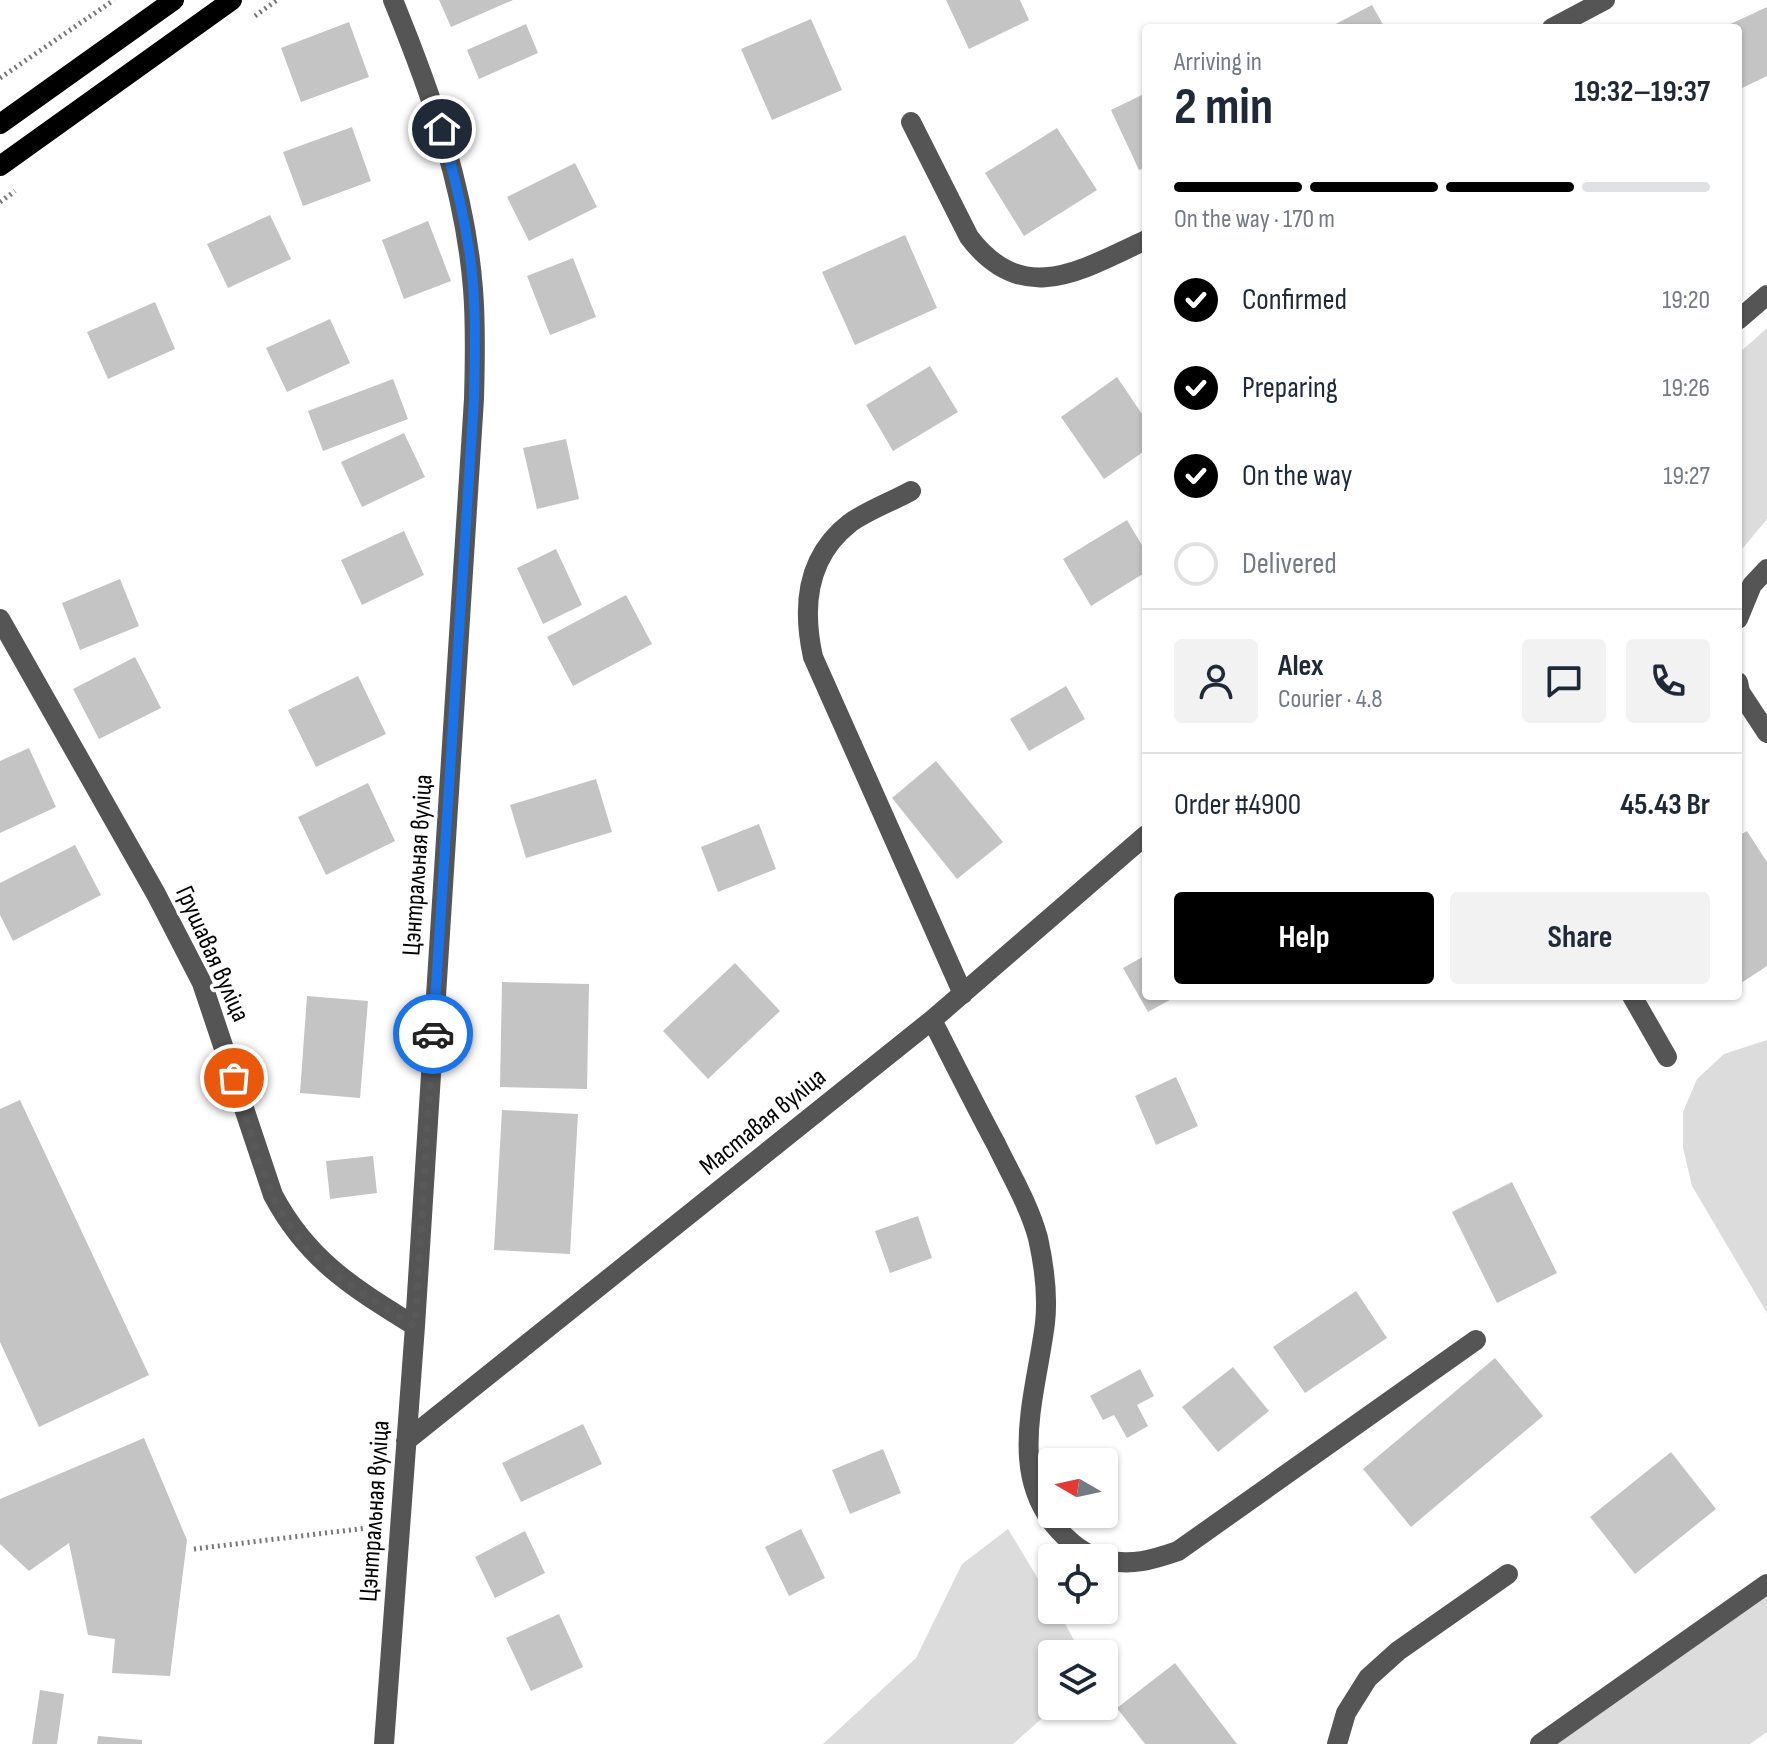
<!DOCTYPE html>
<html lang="en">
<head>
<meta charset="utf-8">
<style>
	body { margin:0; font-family:"Sofia Sans Condensed",sans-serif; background:#f2f2f3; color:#1f2937; height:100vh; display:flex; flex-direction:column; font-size:30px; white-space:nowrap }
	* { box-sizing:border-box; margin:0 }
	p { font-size:26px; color:#747a83 }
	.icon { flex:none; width:44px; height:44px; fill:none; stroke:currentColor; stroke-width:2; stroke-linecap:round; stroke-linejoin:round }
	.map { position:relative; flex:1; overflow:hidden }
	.details { position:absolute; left:1142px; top:24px; width:600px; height:976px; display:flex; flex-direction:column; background:#fff; border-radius:8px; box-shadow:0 2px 6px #0004 }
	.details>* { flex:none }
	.needle { width:52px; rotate:279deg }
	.buttons { position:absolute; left:1038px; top:1448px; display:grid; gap:16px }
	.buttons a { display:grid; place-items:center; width:80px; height:80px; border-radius:8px; background:#fff; box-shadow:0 2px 6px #0004; font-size:40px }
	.pin { position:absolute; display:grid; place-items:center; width:68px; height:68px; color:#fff; margin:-34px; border:4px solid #fff; border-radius:50%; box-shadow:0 2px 8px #0007 }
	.courier { position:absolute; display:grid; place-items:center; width:80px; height:80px; margin:-40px; border:6px solid #1a73e8; border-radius:50%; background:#fff; color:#222; box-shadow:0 2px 10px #0007 }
	.summary em { font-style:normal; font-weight:700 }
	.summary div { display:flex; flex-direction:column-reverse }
	.summary { display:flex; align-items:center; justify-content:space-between; height:136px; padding:0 32px }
	h1 { font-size:52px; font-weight:700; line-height:60px }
	.bar { display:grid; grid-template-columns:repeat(4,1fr); gap:12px 8px; align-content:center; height:96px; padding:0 32px }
	.bar i { height:10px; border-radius:6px; background:#e0e1e3 }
	.bar .selected { background:#000 }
	.bar p { grid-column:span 4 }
	.line { display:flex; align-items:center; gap:20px; padding:0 32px; border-top:2px solid #e0e1e3 }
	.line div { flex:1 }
	.round { display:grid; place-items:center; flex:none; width:84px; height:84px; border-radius:8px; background:#f2f2f3 }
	ol { padding:0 32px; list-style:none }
	li { display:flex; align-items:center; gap:24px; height:88px }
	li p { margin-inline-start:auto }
	li .icon { padding:8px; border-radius:50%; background:#000; color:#fff; stroke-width:4 }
	li:last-child { color:#747a83 }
	li i { width:44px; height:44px; border:4px solid #e0e1e3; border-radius:50% }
	.button { display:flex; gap:16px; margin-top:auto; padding:16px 32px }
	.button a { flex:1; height:92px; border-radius:8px; background:#000; color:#fff; font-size:32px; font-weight:700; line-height:92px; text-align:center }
	.button a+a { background:#f2f2f3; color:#1f2937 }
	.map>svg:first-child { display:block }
	.green { fill:#dcdcdc }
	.building { fill:#c4c4c4 }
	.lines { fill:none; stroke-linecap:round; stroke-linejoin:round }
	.path { stroke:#777; stroke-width:5; stroke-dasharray:2 4; stroke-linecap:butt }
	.minor { stroke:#555; stroke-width:20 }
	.major { stroke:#000; stroke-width:20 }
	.done { stroke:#595959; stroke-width:8; stroke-dasharray:0 14.4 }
	.route { stroke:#1a73e8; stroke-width:10 }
	.labels { text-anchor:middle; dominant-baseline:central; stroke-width:7; stroke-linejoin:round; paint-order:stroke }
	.street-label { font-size:26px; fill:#000; stroke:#fff }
</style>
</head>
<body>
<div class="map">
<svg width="1767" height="1744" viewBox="0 0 1767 1744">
	<rect width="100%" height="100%" fill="#fff"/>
	<!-- green -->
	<path class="green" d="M1767,328V519L1738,554V354Z
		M1767,1040V1313L1692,1186L1683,1148V1112L1697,1079L1724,1054Z
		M1008,1529L1052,1602V1610H1057L1082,1654H1052V1706H1056L1013,1744H823L916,1658L962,1564Z
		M1767,1594V1732L1750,1744H1551Z"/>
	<!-- building -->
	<path class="building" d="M439,0H513L451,27Z
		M946,0H1020L1029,20L969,49Z
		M1372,5L1385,28H1328Z
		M1767,7V76L1738,90V28H1722Z
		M811,19L842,90L772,120L741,49Z
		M349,22L369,77L301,102L281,48Z
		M526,24L538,53L479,79L467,50Z
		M1146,93V167L1139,170L1111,110Z
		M352,127L371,181L303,206L283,152Z
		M1057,128L1097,190L1024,236L985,173Z
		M575,163L597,207L529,241L507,197Z
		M270,215L291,259L228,288L207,244Z
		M428,221L451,281L404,299L382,240Z
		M905,235L937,308L855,345L822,272Z
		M573,258L596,317L550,335L527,276Z
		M155,302L175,349L108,379L87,332Z
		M330,319L350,363L287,392L266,348Z
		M930,366L958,412L893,451L866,405Z
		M1117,377L1146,420V450L1104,479L1061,417Z
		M393,379L408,419L323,451L308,411Z
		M404,433L425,477L362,507L341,462Z
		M566,439L579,499L537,509L523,448Z
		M1127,520L1146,552V572L1091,606L1063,559Z
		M404,531L424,575L362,605L341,560Z
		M556,549L582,605L543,624L517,568Z
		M120,579L139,626L80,650L62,603Z
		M626,595L652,644L573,686L547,637Z
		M135,657L161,708L99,739L73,689Z
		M358,676L386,734L316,767L288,710Z
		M1066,686L1085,719L1029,751L1010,719Z
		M29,748L56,807L0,833V761Z
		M936,761L1003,842L957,879L892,798Z
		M596,779L612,832L526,858L510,805Z
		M368,783L395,841L326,875L298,817Z
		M759,824L776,869L718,892L701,847Z
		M1747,831L1767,862V966L1738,985V836Z
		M75,845L101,895L13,941L0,915V883Z
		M1146,955V996H1177L1148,1012L1123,968Z
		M735,963L780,1011L708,1079L663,1031Z
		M502,982L589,984L587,1089L500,1087Z
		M307,996L368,1001L360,1098L300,1093Z
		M1176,1077L1198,1126L1156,1145L1135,1096Z
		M20,1100L149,1375L39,1427L0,1342V1109Z
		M502,1110L578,1114L570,1254L494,1250Z
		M373,1156L377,1193L330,1199L326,1161Z
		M1512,1182L1557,1273L1497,1303L1452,1212Z
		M918,1216L932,1258L890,1273L875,1231Z
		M1356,1291L1387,1338L1305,1393L1273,1347Z
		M1495,1358L1543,1416L1411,1527L1363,1469Z
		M1233,1367L1269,1411L1218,1452L1182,1407Z
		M1140,1369L1154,1396L1137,1405L1148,1426L1127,1438L1114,1415L1103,1420L1090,1396Z
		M583,1424L602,1464L521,1502L502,1463Z
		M144,1438L187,1540L170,1676L112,1673L115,1639L88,1635L69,1543L29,1571L0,1544V1499Z
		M883,1449L901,1493L850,1514L832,1470Z
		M1671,1452L1716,1509L1635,1574L1590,1517Z
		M801,1529L825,1578L789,1596L765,1547Z
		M525,1531L545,1573L495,1598L475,1557Z
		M559,1614L583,1667L531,1691L506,1638Z
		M1175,1663L1237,1744H1145L1117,1708Z
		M40,1690L64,1694L57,1744H32Z
		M98,1736L142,1740V1744H97Z"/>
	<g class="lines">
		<!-- path -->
		<path class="path" d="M255,16L277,0
			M0,78L114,0
			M0,202L15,191
			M194,1549L375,1527"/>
		<!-- minor -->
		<path class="minor" d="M1552,28L1605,0
			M911,122L969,237C1023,308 1081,270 1146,240
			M1738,320L1767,295
			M911,491C891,502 868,510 850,523C806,557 802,607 813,657L963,994
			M0,619L156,894L202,983L273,1195C308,1261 354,1288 415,1326
			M1738,619L1752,585L1767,569
			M1738,682L1740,692L1767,733
			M1632,996L1667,1057
			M932,1020C953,1061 974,1103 996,1144C1011,1175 1029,1205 1038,1238C1044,1265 1048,1296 1045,1323C1036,1397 1002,1483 1070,1541C1077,1548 1087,1553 1095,1558
			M406,1441L932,1020L1146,835
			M1104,1560C1132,1566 1152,1560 1178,1551L1476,1340
			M384,1744L415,1326L474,399C475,363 476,325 473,289C465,188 431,93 393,0
			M1337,1744L1346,1713L1368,1678L1398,1651L1508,1574
			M1540,1744L1767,1584"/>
		<!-- major -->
		<path class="major" d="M0,124L174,0
			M0,166L232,0"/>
	</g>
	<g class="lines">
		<!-- done -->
		<path class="done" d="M234,1078C249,1124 261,1181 287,1222C317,1269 369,1298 415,1326L433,1034"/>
		<!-- route -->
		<path class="route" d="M433,1034L474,399C475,346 477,291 467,238C461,201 451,165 442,129"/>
	</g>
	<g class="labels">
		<!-- street labels -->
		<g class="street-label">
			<text transform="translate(418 865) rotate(-86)">Цэнтральная вуліца</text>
			<text transform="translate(212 954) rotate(66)">Грушавая вуліца</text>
			<text transform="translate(763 1122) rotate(-39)">Маставая вуліца</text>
			<text transform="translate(375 1511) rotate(-86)">Цэнтральная вуліца</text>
		</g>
	</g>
</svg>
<div class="buttons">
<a><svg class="needle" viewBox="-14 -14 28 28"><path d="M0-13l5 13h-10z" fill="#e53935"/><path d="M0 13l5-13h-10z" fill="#747a83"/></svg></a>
<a><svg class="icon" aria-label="locate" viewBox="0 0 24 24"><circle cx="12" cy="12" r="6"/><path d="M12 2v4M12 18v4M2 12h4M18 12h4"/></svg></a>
<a><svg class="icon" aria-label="layers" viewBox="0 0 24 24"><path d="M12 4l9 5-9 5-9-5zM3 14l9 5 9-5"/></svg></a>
</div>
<div class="pin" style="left:234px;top:1078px;background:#ea580c"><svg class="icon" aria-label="bag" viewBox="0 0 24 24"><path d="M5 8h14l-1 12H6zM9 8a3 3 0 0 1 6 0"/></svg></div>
<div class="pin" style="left:442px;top:129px;background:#1f2937"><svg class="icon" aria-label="home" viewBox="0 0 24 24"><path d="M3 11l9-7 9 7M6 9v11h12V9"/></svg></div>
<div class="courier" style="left:433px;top:1034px"><svg class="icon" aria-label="car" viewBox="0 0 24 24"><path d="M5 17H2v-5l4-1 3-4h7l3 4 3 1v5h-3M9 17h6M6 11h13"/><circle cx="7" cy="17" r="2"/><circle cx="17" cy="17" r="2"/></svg></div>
<section class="details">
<div class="summary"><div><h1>2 min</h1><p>Arriving in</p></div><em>19:32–19:37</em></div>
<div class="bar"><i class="selected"></i><i class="selected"></i><i class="selected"></i><i></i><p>On the way · 170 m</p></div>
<ol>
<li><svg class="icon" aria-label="check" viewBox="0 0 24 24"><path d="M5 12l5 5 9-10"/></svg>Confirmed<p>19:20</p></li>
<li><svg class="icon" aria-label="check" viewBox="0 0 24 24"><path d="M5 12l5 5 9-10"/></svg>Preparing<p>19:26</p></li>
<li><svg class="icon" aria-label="check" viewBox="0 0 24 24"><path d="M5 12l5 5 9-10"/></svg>On the way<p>19:27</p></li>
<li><i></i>Delivered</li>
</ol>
<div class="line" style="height:144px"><a class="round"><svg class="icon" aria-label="person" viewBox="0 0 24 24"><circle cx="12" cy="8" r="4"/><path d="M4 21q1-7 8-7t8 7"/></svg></a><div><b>Alex</b><p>Courier · 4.8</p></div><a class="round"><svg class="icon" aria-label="chat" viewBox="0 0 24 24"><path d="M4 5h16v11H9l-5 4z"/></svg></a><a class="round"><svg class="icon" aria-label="phone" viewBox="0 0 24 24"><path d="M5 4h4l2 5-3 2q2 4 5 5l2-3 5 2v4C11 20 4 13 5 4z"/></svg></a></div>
<div class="line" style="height:104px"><div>Order #4900</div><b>45.43 Br</b></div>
<div class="button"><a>Help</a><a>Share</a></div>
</section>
</div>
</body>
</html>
